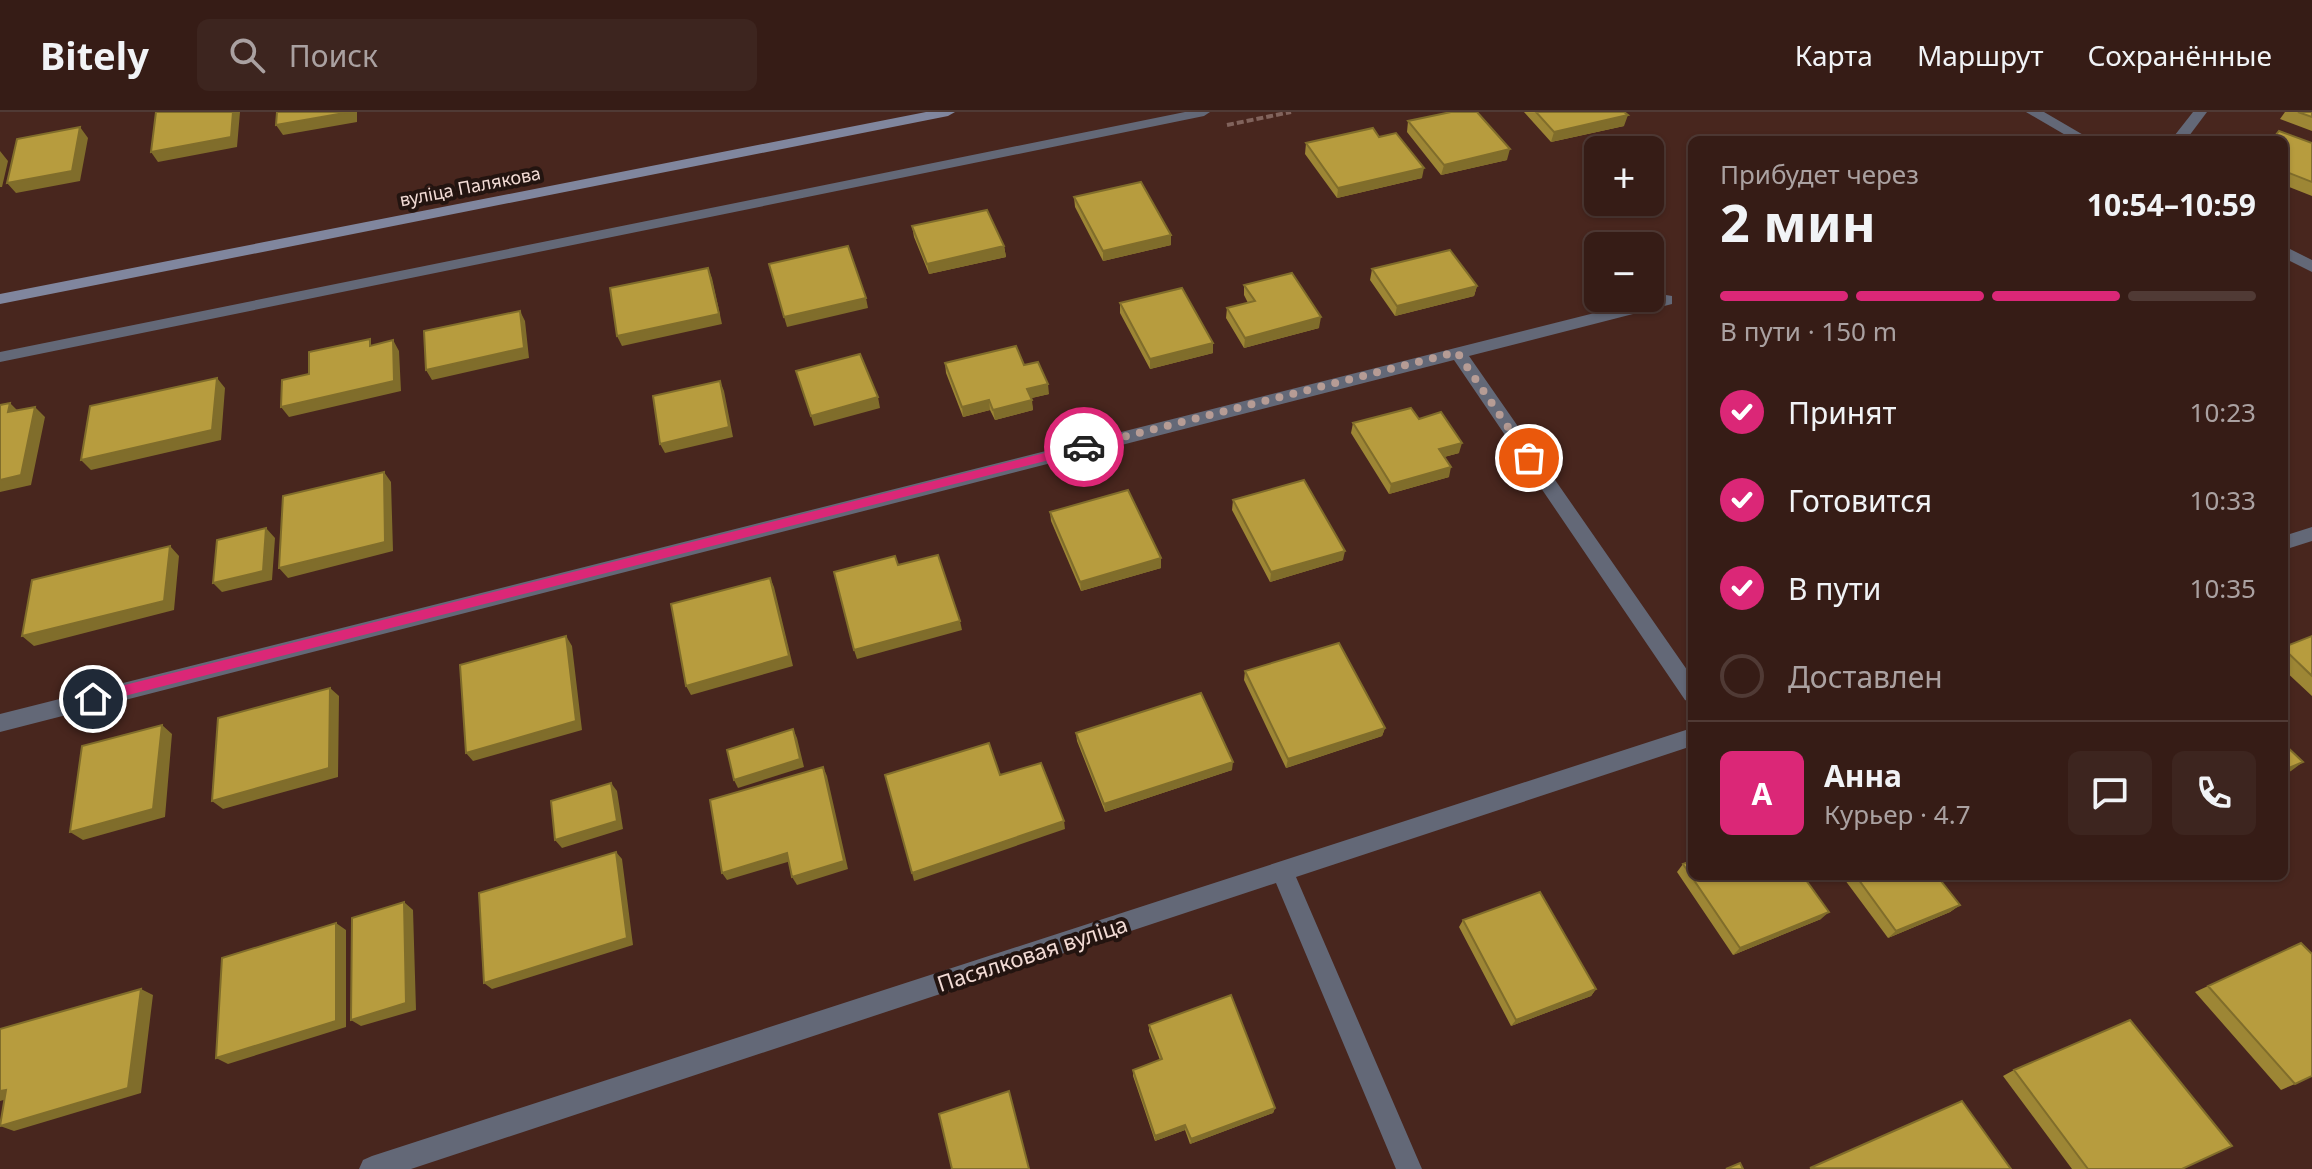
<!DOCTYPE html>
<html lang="ru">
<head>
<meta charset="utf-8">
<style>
	body { margin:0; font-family:"Noto Sans",sans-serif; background:#3d251f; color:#f1f3f6; height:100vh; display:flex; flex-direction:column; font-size:30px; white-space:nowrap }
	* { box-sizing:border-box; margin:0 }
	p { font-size:26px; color:#aaa1a1 }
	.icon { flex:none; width:44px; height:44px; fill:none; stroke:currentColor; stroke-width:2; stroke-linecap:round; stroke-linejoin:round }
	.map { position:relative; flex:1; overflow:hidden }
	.panel { position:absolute; left:1688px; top:24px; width:600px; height:744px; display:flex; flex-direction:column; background:#361c16; border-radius:12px; box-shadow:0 2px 6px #0004,0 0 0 2px #503a35 }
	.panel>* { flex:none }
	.controls { position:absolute; left:1584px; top:24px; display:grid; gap:16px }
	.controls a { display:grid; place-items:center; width:80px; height:80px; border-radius:12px; background:#361c16; box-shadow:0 2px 6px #0004,0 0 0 2px #503a35; font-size:40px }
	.pin { position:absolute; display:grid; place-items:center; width:68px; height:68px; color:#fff; margin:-34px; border:4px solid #fff; border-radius:50%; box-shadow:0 2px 8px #0007 }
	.courier { position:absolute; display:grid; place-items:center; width:80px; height:80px; margin:-40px; border:6px solid #db2777; border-radius:50%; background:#fff; color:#222; box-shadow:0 2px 10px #0007 }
	.head em { font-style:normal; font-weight:700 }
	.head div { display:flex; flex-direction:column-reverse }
	.head { display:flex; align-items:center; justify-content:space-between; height:136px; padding:0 32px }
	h1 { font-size:52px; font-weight:700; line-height:60px }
	.bar { display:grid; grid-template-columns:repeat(4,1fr); gap:12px 8px; align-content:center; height:96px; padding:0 32px }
	.bar i { height:10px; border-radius:6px; background:#503a35 }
	.bar .active { background:#db2777 }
	.bar p { grid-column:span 4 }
	.line { display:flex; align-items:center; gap:20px; padding:0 32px; border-top:2px solid #503a35 }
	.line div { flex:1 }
	.round { display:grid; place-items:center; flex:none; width:84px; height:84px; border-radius:12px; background:#3d251f }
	ol { padding:0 32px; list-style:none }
	li { display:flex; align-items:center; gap:24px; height:88px }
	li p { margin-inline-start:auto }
	li .icon { padding:8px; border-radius:50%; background:#db2777; color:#fff; stroke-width:4 }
	li:last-child { color:#aaa1a1 }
	li i { width:44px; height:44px; border:4px solid #503a35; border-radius:50% }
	header { display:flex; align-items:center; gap:48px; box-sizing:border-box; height:112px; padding:0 40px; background:#361c16; border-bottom:2px solid #503a35 }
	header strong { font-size:38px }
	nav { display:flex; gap:44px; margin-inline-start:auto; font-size:28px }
	.search { width:560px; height:72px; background:#3d251f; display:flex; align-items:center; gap:20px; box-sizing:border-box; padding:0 28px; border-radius:12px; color:#aaa1a1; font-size:30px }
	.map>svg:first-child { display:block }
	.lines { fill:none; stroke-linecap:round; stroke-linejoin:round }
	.path { stroke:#81635c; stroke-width:4; stroke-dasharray:7 3; stroke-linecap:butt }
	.lane { fill:#636877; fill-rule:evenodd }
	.street { fill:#636877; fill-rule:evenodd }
	.secondary { fill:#80869e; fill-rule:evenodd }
	.wall { fill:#9d8635 }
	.shaded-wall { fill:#806d2b }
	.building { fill:#b79c3e; stroke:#806d2b; stroke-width:2 }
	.route { fill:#db2777 }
	.done { stroke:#b69c95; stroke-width:8; stroke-dasharray:0 14.4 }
	.labels { text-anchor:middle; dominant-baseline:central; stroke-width:8; stroke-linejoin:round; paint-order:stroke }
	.far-street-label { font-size:18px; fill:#f2dbd5; stroke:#231410 }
	.street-label { font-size:22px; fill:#f2dbd5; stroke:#231410 }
</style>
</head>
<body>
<header>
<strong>Bitely</strong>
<div class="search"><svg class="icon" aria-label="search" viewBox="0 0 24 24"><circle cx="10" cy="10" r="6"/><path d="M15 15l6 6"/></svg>Поиск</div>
<nav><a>Карта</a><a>Маршрут</a><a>Сохранённые</a></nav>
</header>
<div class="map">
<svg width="2312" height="1057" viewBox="0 0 2312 1057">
	<rect width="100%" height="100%" fill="#48261e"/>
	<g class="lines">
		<!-- path -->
		<path class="path" d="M1227,13L1291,0"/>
		<!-- lane -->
		<path class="lane" d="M1185,0H1210L1204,4L0,250V240Z"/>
		<!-- street -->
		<path class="street" d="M2026,0H2044L2092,28H2074Z
			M2193,0H2207L2186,28H2171Z
			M2284,134L2312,148V160L2284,146Z
			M1666,183L1672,184V192L1469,244L1692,565V591L1685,588L1454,248L0,620V602Z
			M2312,415V429L2284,438V424Z
			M1692,616V634L1296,765L1422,1057H1396L1276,771L411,1057H359L363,1048L372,1044Z"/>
		<!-- secondary -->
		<path class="secondary" d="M926,0H955L948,4L0,192V182Z"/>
	</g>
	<!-- wall -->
	<path class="wall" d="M1524,0H1624V14L1551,30Z
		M2285,0H2312V19L2280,7Z
		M1408,9L1507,48L1441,63L1407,20Z
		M2279,19L2312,31V84L2284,73V28H2271Z
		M1379,25L1422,66L1337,86L1305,42L1306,31Z
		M1074,85L1171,133L1103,149L1075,95Z
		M912,114L1004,134L1006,145L929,162L914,125Z
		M1372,157L1477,174L1474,184L1395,204L1370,168Z
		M1244,173L1319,216L1244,236L1226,206L1227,196L1248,191L1244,183Z
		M1120,191L1213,231V241L1150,257L1120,201Z
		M945,251L1024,253L1049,282L1031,286L1033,298L995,308L990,298L963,305L946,261Z
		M1419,307L1459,341L1444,345L1449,365L1389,382L1351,321L1353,311Z
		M1233,388L1343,448L1270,470L1232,398Z
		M1050,400L1161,456L1081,479L1051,409Z
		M2312,524V584L2284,558V535Z
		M1245,559L1385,616L1382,624L1286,656L1244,568Z
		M1076,621L1232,658L1105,700L1077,629Z
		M1683,752L1821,807L1733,843L1677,760Z
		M1842,764H1937L1960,793L1950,800L1888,826Z
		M1463,808L1596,877L1591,884L1511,914L1459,815Z
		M2208,874L2295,972L2281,978L2195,880Z
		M1149,913L1275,996L1273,1001L1190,1032L1185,1018L1155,1029L1133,964V958L1160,948L1149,919Z
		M2014,958L2182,1057H2072L2003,964Z"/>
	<!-- shaded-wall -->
	<path class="shaded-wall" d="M233,0H240L237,35L158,50L151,40Z
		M350,0H357V10L283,23L276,13Z
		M1628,3L1624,14L1551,30L1554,20Z
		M80,15L88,26L80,69L16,81L7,71Z
		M1510,37L1507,48L1441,63L1444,53Z
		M0,39L8,49L2,75H0Z
		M1424,56L1422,66L1337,86L1338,76Z
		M1171,123V133L1103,149V139Z
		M1004,134L1006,145L929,162L927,152Z
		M708,156L712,166L722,212L622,234L617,224Z
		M1477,174L1474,184L1395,204L1397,194Z
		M866,186L868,196L787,215L784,205Z
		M520,199L525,209L529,246L432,268L426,258Z
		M1321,205L1319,216L1244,236L1245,226Z
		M393,228L399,239L401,279L289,305L281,295Z
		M1213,231V241L1150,257V247Z
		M217,266L225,276L221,328L91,358L81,348Z
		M720,269L724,279L733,325L665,341L660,332Z
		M1048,272L1049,282L1028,287L1027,277Z
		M878,285L880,296L814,314L811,304Z
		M989,288L990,298L963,305L962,295Z
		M1032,288L1033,298L995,308L993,298Z
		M10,291L20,301L8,300Z
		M35,295L45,305L31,373L0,380V368Z
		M1462,331L1459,341L1437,347L1439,337Z
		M1451,355L1449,365L1389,382L1391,372Z
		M384,360L391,370L393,439L288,466L279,456Z
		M266,416L275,426L272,468L222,480L213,471Z
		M170,434L179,444L174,498L34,534L22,524Z
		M1345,439L1343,448L1270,470L1271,460Z
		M1161,446V456L1081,479L1080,470Z
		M770,466L774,475L793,554L691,583L686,574Z
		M960,509L962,518L857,547L854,538Z
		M566,524L572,534L582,618L473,649L466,641Z
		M330,576L339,584L338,665L223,697L212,689Z
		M162,613L172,622L165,705L83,728L70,720Z
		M1385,616L1382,624L1286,656L1288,647Z
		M793,617L797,626L804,655L738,676L734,668Z
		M1233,650L1232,658L1105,700L1104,692Z
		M2303,650L2291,659L2284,662V658Z
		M823,655L827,664L848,757L797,773L792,765Z
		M611,671L617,679L623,717L562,736L555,728Z
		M1064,709L1065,717L914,769L912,761Z
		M616,740L622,747L633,833L492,877L484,871Z
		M787,741L791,749L727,768L722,761Z
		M404,790L413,798L416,898L361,914L351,908Z
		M1960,793L1950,800L1888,826L1896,819Z
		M1829,800L1821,807L1733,843L1740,836Z
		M336,811L346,818V915L228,952L216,946Z
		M141,877L153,883L141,981L14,1019L0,1014Z
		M1596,877L1591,884L1511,914L1516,908Z
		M6,978L21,983L0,989V979Z
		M1275,996L1273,1001L1190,1032L1191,1027Z
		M1185,1013V1018L1155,1029V1024Z"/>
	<!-- building -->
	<path class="building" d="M156,0H233L231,25L151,40Z
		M277,0H350L276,13Z
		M1451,0H1477L1510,37L1444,53L1408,9Z
		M1536,0H1624L1628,3L1554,20Z
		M2298,0H2312V5Z
		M80,15L72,59L7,71L17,27Z
		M1373,16L1379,25L1396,21L1424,56L1338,76L1306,31Z
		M2279,19L2312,31V70L2284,59V28H2272Z
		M1141,70L1171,123L1103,139L1074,85Z
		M987,98L1004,134L927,152L912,114Z
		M848,134L866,186L784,205L769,152Z
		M1450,138L1477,174L1397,194L1372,157Z
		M708,156L719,202L617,224L610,176Z
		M1292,161L1321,205L1245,226L1227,196L1255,189L1244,173Z
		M1182,176L1213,231L1150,247L1120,191Z
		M520,199L524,236L426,258L424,219Z
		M370,227V234L393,228L394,269L281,295L282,268L309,262V240Z
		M1016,234L1024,253L1038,250L1048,272L1027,277L1032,288L993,298L989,288L962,295L945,251Z
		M860,242L878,285L811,304L796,259Z
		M217,266L212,318L81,348L90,294Z
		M720,269L729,315L660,332L653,284Z
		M10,291L8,300L35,295L21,363L0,368V293Z
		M1411,296L1419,307L1441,300L1462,331L1439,337L1451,355L1391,372L1353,311Z
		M384,360L385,430L279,456L283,384Z
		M1304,368L1345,439L1271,460L1233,388Z
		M1128,378L1161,446L1080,470L1050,400Z
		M266,416L263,459L213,471L217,428Z
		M170,434L164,489L22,524L32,468Z
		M938,443L960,509L854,538L834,460L895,444L898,453Z
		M770,466L789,544L686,574L671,492Z
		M566,524L576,609L466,641L460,553Z
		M2312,524V564L2284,537V535Z
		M1339,531L1385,616L1288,647L1245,559Z
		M330,576L329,656L212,689L218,606Z
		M1201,581L1233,650L1104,692L1076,621Z
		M162,613L153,697L70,720L82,634Z
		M793,617L800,647L734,668L727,638Z
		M989,631L1000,663L1041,651L1064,709L912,761L885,663Z
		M2284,632L2303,650L2284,658Z
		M823,655L844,749L792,765L787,741L722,761L710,688Z
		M611,671L617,709L555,728L551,689Z
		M616,740L627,826L484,871L479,781Z
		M1692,749V764H1803L1829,800L1740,836L1683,752Z
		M1856,764H1937L1960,793L1896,819Z
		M1540,780L1596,877L1516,908L1463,808Z
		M404,790L406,891L351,908L352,806Z
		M336,811V909L216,946L222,846Z
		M2301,831L2312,842V964L2295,972L2208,874Z
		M141,877L128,976L0,1014L6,978L0,979V917Z
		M1231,883L1275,996L1191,1027L1185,1013L1155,1024L1133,958L1162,947L1149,913Z
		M2130,908L2232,1034L2182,1057H2088L2014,958Z
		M1009,979L1029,1057H952L939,1002Z
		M1962,989L2011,1057L1810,1056Z
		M1740,1051L1743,1057H1726Z"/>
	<!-- route -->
	<path class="route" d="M1084,331L1089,335L1088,338L93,592L86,587L93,581Z"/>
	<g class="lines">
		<!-- done -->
		<path class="done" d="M1084,335L1457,240L1529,346"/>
	</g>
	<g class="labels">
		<!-- far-street labels -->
		<g class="far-street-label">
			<text transform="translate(470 74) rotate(-11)">вуліца Палякова</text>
		</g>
		<!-- street labels -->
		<g class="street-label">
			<text transform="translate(1032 841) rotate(-18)">Пасялковая вуліца</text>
		</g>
	</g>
</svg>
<div class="controls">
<a>+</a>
<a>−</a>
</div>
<div class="pin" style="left:1529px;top:346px;background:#ea580c"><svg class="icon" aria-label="bag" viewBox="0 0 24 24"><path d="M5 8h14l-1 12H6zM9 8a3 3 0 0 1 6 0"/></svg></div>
<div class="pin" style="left:93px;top:587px;background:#1f2937"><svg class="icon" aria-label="home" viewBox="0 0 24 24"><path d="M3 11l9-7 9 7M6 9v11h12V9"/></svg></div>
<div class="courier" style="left:1084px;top:335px"><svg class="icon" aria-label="car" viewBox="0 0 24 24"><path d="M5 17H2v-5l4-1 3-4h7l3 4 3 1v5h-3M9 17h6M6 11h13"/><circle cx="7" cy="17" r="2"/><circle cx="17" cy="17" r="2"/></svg></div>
<section class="panel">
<div class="head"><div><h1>2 мин</h1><p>Прибудет через</p></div><em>10:54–10:59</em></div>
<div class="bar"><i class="active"></i><i class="active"></i><i class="active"></i><i></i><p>В пути · 150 m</p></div>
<ol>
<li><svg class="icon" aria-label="check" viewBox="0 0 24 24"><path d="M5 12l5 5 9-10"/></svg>Принят<p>10:23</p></li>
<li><svg class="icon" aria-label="check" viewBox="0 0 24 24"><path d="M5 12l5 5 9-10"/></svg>Готовится<p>10:33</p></li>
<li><svg class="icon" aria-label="check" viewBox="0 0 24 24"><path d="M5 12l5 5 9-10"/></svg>В пути<p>10:35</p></li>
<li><i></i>Доставлен</li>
</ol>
<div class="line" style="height:144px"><b class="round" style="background:#db2777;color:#fff">А</b><div><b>Анна</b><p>Курьер · 4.7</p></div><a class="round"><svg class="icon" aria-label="chat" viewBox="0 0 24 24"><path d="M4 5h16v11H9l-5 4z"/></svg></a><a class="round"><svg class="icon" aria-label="phone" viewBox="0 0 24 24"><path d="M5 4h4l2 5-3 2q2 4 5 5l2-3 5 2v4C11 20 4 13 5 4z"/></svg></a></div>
</section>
</div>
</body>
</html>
